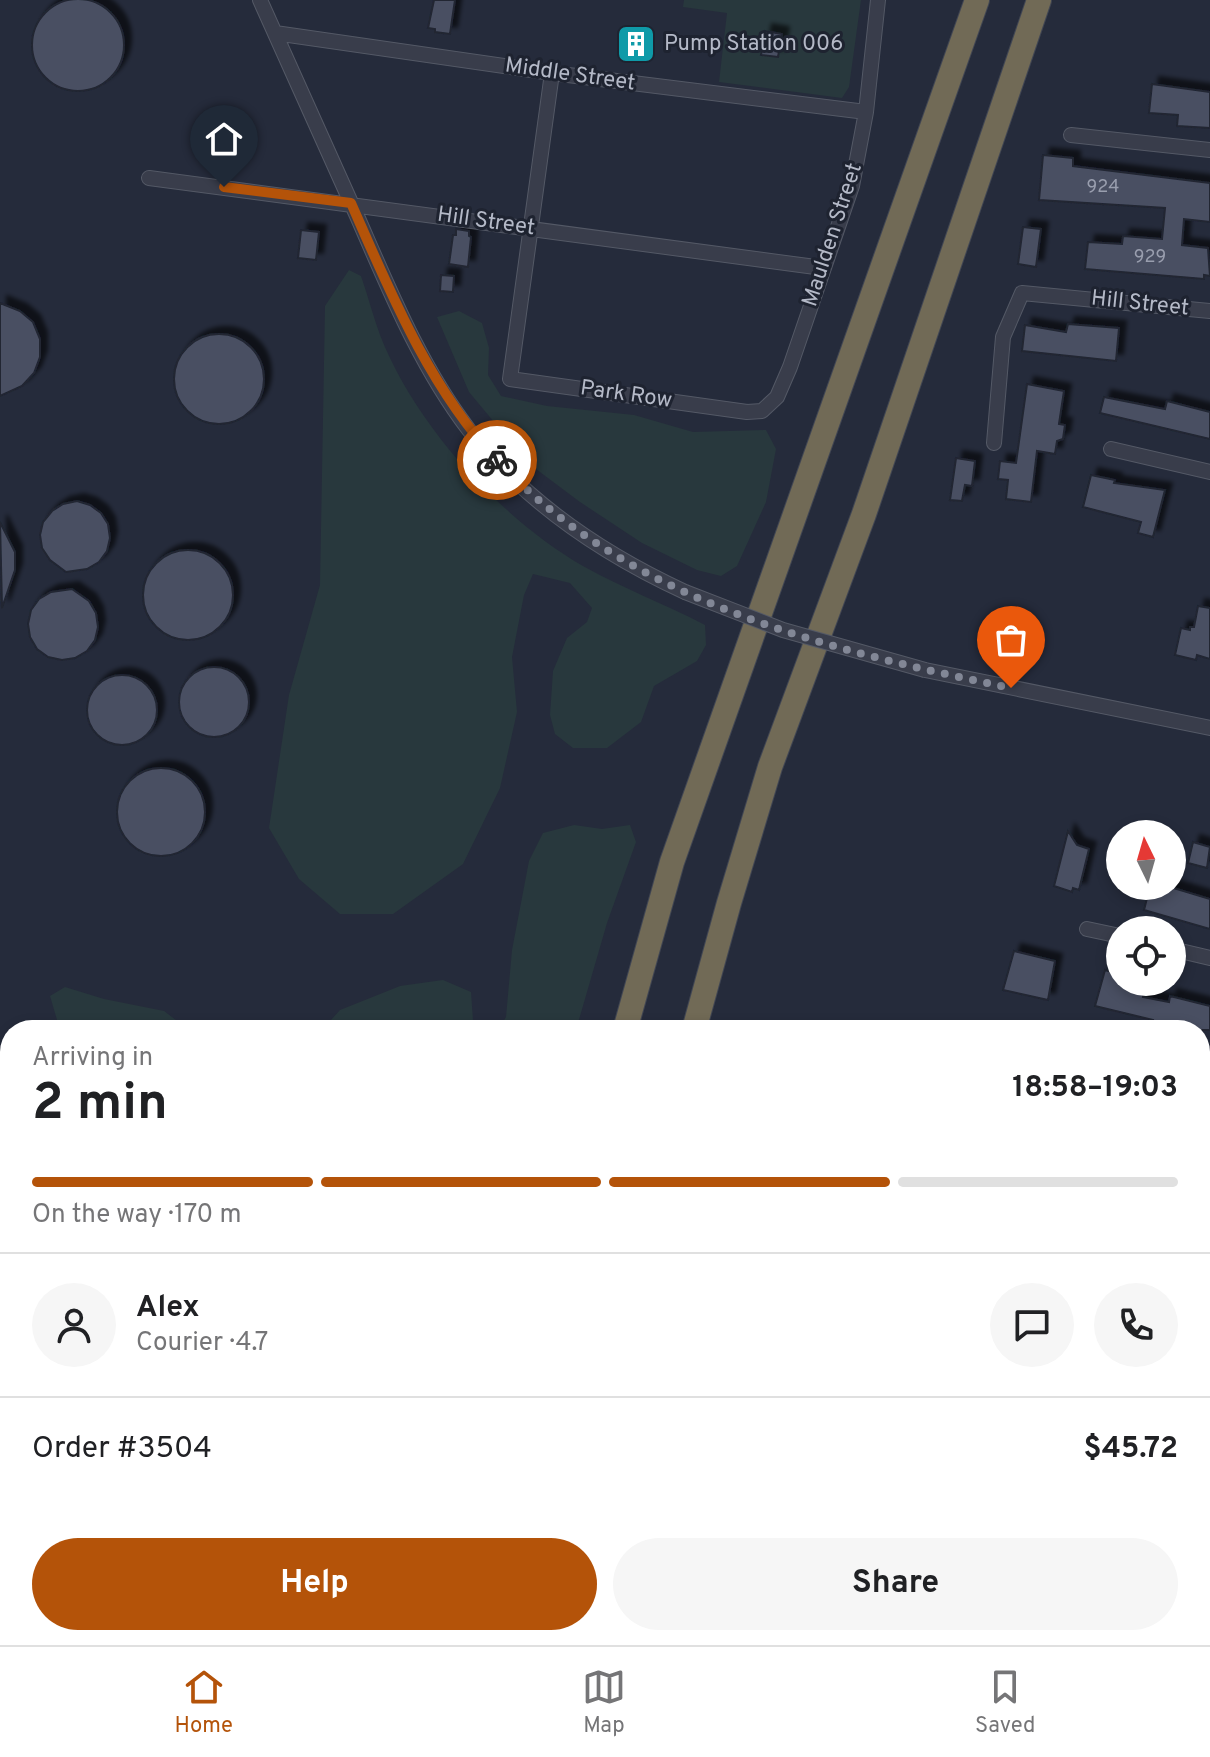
<!DOCTYPE html>
<html lang="en">
<head>
<meta charset="utf-8">
<style>
	body { margin:0; font-family:Overpass,sans-serif; background:#f6f6f6; color:#202124; height:100vh; display:flex; flex-direction:column; font-size:30px; white-space:nowrap }
	* { box-sizing:border-box; margin:0 }
	p { font-size:26px; color:#757577 }
	.icon { flex:none; width:44px; height:44px; fill:none; stroke:currentColor; stroke-width:2; stroke-linecap:round; stroke-linejoin:round }
	.map { position:relative; flex:1; overflow:hidden }
	.drawer { position:absolute; left:0px; top:1020px; width:1210px; height:626px; display:flex; flex-direction:column; background:#fff; border-radius:32px 32px 0 0; box-shadow:0 4px 12px #0003 }
	.drawer>* { flex:none }
	.needle { width:52px; rotate:355deg }
	.fabs { position:absolute; left:1106px; top:820px; display:grid; gap:16px }
	.fabs a { display:grid; place-items:center; width:80px; height:80px; border-radius:50%; background:#fff; box-shadow:0 4px 12px #0003; font-size:40px }
	.pin { position:absolute; display:grid; place-items:center; width:68px; height:68px; color:#fff; margin:-82px -34px; border-radius:50% 50% 50% 0; rotate:-45deg; box-shadow:0 0 8px #0007 }
	.pin .icon { rotate:45deg }
	.courier { position:absolute; display:grid; place-items:center; width:80px; height:80px; margin:-40px; border:6px solid #b45309; border-radius:50%; background:#fff; color:#222; box-shadow:0 2px 10px #0007 }
	.head em { font-style:normal; font-weight:700 }
	.head div { display:flex; flex-direction:column-reverse }
	.head { display:flex; align-items:center; justify-content:space-between; height:136px; padding:0 32px }
	h1 { font-size:52px; font-weight:700; line-height:60px }
	.bar { display:grid; grid-template-columns:repeat(4,1fr); gap:12px 8px; align-content:center; height:96px; padding:0 32px }
	.bar i { height:10px; border-radius:6px; background:#e0e0e0 }
	.bar .active { background:#b45309 }
	.bar p { grid-column:span 4 }
	.line { display:flex; align-items:center; gap:20px; padding:0 32px; border-top:2px solid #e0e0e0 }
	.line div { flex:1 }
	.round { display:grid; place-items:center; flex:none; width:84px; height:84px; border-radius:42px; background:#f6f6f6 }
	.action { display:flex; gap:16px; margin-top:auto; padding:16px 32px }
	.action a { flex:1; height:92px; border-radius:48px; background:#b45309; color:#fff; font-size:32px; font-weight:700; line-height:92px; text-align:center }
	.action a+a { background:#f6f6f6; color:#202124 }
	.dock { display:flex; justify-content:space-around; align-items:center; height:112px; border-top:2px solid #e0e0e0; background:#fff; font-size:22px; color:#757577 }
	.dock a { display:grid; justify-items:center; gap:4px }
	.dock .active { color:#b45309 }
	.map>svg:first-child { display:block }
	.green { fill:#28383d }
	.building { fill:#494f62; stroke:#202532; stroke-width:2; filter:url(#shadow) }
	.lines { fill:none; stroke-linecap:round; stroke-linejoin:round }
	.street-casing { stroke:#545966; stroke-width:16 }
	.highway-casing { stroke:#414653; stroke-width:26 }
	.street { stroke:#393d4b; stroke-width:14 }
	.highway { stroke:#716a56; stroke-width:24 }
	.street-bridge-casing { stroke:#545966; stroke-width:16; stroke-linecap:butt }
	.street-bridge { stroke:#393d4b; stroke-width:14 }
	.done { stroke:#828796; stroke-width:8; stroke-dasharray:0 14.4 }
	.route { stroke:#b45309; stroke-width:10 }
	.labels { text-anchor:middle; dominant-baseline:central; stroke-width:6; stroke-linejoin:round; paint-order:stroke }
	.number-label { font-size:18px; fill:#999eae }
	.poi-label { font-size:22px; fill:#b4b9c7; stroke:#1e2330; text-anchor:start }
	.street-label { font-size:22px; fill:#b4b9c7; stroke:#1e2330 }
</style>
</head>
<body>
<div class="map">
<svg width="1210" height="1645" viewBox="0 0 1210 1645">
	<defs>
		<filter id="shadow"><feDropShadow dx="7" dy="-7" stdDeviation="2" flood-color="#0009"/></filter>
	</defs>
	<rect width="100%" height="100%" fill="#252b3b"/>
	<!-- green -->
	<path class="green" d="M684,0H861L849,87L842,98L719,82L727,13L683,7Z
		M349,270L361,276C368,296 373,316 380,335C415,425 500,518 583,566C622,588 665,604 705,625L706,645L697,661L654,686L641,722L607,748H573L555,734L550,715L553,671L567,638L587,622L592,608L570,583L533,574L524,595L512,657L517,712L500,788L463,864L393,914H340L299,879L269,828L289,695L320,585L325,306Z
		M459,311L482,323L489,348L488,375L501,396L547,406L634,415L693,432L766,430L776,449L766,502L737,566L721,576L697,570L642,543L580,502L528,463L469,392L437,317Z
		M574,825L602,829L630,825L636,842L607,923L576,1030H498L506,1017L512,950L529,861L543,833Z
		M443,980L471,992L473,1020L468,1030H322L340,1010L400,986Z
		M65,987L104,999L164,1011L189,1030H60L50,996Z
		M10,1271V1462L0,1465V1285Z"/>
	<!-- building -->
	<path class="building" d="M32 45a46 46 0 1 1 92 0a46 46 0 1 1-92 0Z
		M434,0H455L450,34L435,32V29L428,28Z
		M765,31L782,34L778,57L761,55Z
		M1152,84L1210,92V128L1177,126L1178,115L1149,113Z
		M1043,155L1073,158V166L1210,183V222L1184,219L1182,245L1208,248L1210,276L1204,275V279L1085,269L1088,242L1122,244L1123,236L1162,239L1165,208L1039,200Z
		M1023,227L1041,229L1036,267L1018,264Z
		M456,229L469,231V236L471,237L468,267L449,264L453,235H456Z
		M301,230L319,232L316,260L298,258Z
		M441,275L454,276L453,292L440,291Z
		M0,303L20,311L33,322L40,339V357L34,373L22,386L0,396Z
		M1068,324L1119,328L1116,361L1022,351L1025,325L1066,332Z
		M174 379a45 45 0 1 1 90 0a45 45 0 1 1-90 0Z
		M1027,384L1064,391L1059,424L1065,425L1063,439L1057,441L1055,454L1037,451L1031,502L1006,499L1008,480L998,479L1000,461L1016,463Z
		M1104,397L1165,409L1167,401L1210,412V439L1100,413Z
		M956,458L975,461L972,486L965,485L962,501L950,500Z
		M1091,475L1115,480L1114,483L1165,490L1153,537L1138,533L1141,522L1083,507Z
		M77,501L90,505L101,513L108,524L110,538L107,551L99,562L87,569L66,572L50,560L42,548L40,535L43,522L52,511L63,504Z
		M0,522L15,552V570L2,608Z
		M143 595a45 45 0 1 1 90 0a45 45 0 1 1-90 0Z
		M72,589L89,601L96,613L98,627L95,640L87,651L75,658L62,660L48,657L37,649L30,637L28,624L31,610L39,599L51,592Z
		M1198,606L1210,608V659L1197,655L1196,660L1175,655L1181,628L1190,630V627H1194Z
		M179 702a35 35 0 1 1 70 0a35 35 0 1 1-70 0Z
		M87 710a35 35 0 1 1 70 0a35 35 0 1 1-70 0Z
		M117 812a44 44 0 1 1 88 0a44 44 0 1 1-88 0Z
		M1068,831L1077,845L1089,849L1079,890L1073,888L1072,892L1054,886Z
		M1193,842L1210,847L1207,868L1188,863Z
		M1150,886H1167L1210,899V929L1144,910Z
		M1014,951L1055,961L1048,1000L1003,990Z
		M1105,970L1120,974L1118,982L1146,984L1143,997L1169,1002L1170,996L1210,1006V1030H1151L1153,1020L1095,1006Z"/>
	<g class="lines">
		<defs>
			<path id="street" d="M260,0C293,72 325,144 357,216C389,289 420,366 469,430C526,503 603,554 685,592
				M275,33L552,73L866,112
				M552,73L510,379L747,412L762,411L777,397L790,367L852,186L866,112L878,0
				M1071,135L1210,150
				M149,178L823,268
				M994,443L1003,337L1022,293L1210,311
				M1111,449L1210,472
				M925,670L1210,728
				M1087,929L1120,936
				M1172,949L1210,958
				M1200,1246L1210,1245
				M1200,1440L1210,1439
				M749,1636V1645
				M1080,1636L1081,1645
				M149,1645L150,1636
				M1110,1645L1210,1636"/>
			<path id="highway" d="M625,1030L672,862L977,0
				M694,1030L729,903L770,767L864,514L1039,0
				M712,1636L714,1645
				M438,1645L442,1636
				M539,1645L540,1636
				M606,1645V1636"/>
		</defs>
		<!-- street casing -->
		<use href="#street" class="street-casing"/>
		<!-- highway casing -->
		<use href="#highway" class="highway-casing"/>
		<!-- street -->
		<use href="#street" class="street"/>
		<!-- highway -->
		<use href="#highway" class="highway"/>
		<defs>
			<path id="street-bridge" d="M685,592L783,630L925,670"/>
		</defs>
		<!-- street-bridge casing -->
		<use href="#street-bridge" class="street-bridge-casing"/>
		<!-- street-bridge -->
		<use href="#street-bridge" class="street-bridge"/>
	</g>
	<g class="lines">
		<!-- done -->
		<path class="done" d="M497,460C629,602 827,650 1011,688"/>
		<!-- route -->
		<path class="route" d="M224,187L351,203C391,294 429,387 497,460"/>
	</g>
	<!-- icons -->
	<defs>
		<symbol id="building-square" viewBox="-11 -11 22 22"><rect x="-9" y="-9" width="18" height="18" rx="4" fill="#0f9aa8" stroke="#1e2330"/><path d="M-4-6H4V6H1V3H-1V6H-4ZM-2.5-4.3h1.7v1.8h-1.7ZM.8-4.3h1.7v1.8H.8ZM-2.5-1h1.7V.8h-1.7ZM.8-1h1.7V.8H.8Z" fill="#fff"/></symbol>
	</defs>
	<g fill-rule="evenodd">
		<use href="#building-square" x="614" y="22" width="44" height="44"/>
	</g>
	<g class="labels">
		<!-- number labels -->
		<g class="number-label">
			<text x="1103" y="187">924</text>
			<text x="1150" y="257">929</text>
		</g>
		<!-- poi labels -->
		<g class="poi-label">
			<text x="664" y="44">Pump Station 006</text>
		</g>
		<!-- street labels -->
		<g class="street-label">
			<text transform="translate(570 75) rotate(8)">Middle Street</text>
			<text transform="translate(486 222) rotate(8)">Hill Street</text>
			<text transform="translate(833 235) rotate(-72)">Maulden Street</text>
			<text transform="translate(1140 304) rotate(6)">Hill Street</text>
			<text transform="translate(626 395) rotate(8)">Park Row</text>
		</g>
	</g>
</svg>
<div class="fabs">
<a><svg class="needle" viewBox="-14 -14 28 28"><path d="M0-13l5 13h-10z" fill="#e53935"/><path d="M0 13l5-13h-10z" fill="#757577"/></svg></a>
<a><svg class="icon" aria-label="locate" viewBox="0 0 24 24"><circle cx="12" cy="12" r="6"/><path d="M12 2v4M12 18v4M2 12h4M18 12h4"/></svg></a>
</div>
<div class="pin" style="left:1011px;top:688px;background:#ea580c"><svg class="icon" aria-label="bag" viewBox="0 0 24 24"><path d="M5 8h14l-1 12H6zM9 8a3 3 0 0 1 6 0"/></svg></div>
<div class="pin" style="left:224px;top:187px;background:#1f2937"><svg class="icon" aria-label="home" viewBox="0 0 24 24"><path d="M3 11l9-7 9 7M6 9v11h12V9"/></svg></div>
<div class="courier" style="left:497px;top:460px"><svg class="icon" aria-label="bike" viewBox="0 0 24 24"><circle cx="6" cy="16" r="4"/><circle cx="18" cy="16" r="4"/><path d="M6 16l4-8h5l3 8M10 8l3 8H6M13 5h3"/></svg></div>
<section class="drawer">
<div class="head"><div><h1>2 min</h1><p>Arriving in</p></div><em>18:58–19:03</em></div>
<div class="bar"><i class="active"></i><i class="active"></i><i class="active"></i><i></i><p>On the way · 170 m</p></div>
<div class="line" style="height:144px"><a class="round"><svg class="icon" aria-label="person" viewBox="0 0 24 24"><circle cx="12" cy="8" r="4"/><path d="M4 21q1-7 8-7t8 7"/></svg></a><div><b>Alex</b><p>Courier · 4.7</p></div><a class="round"><svg class="icon" aria-label="chat" viewBox="0 0 24 24"><path d="M4 5h16v11H9l-5 4z"/></svg></a><a class="round"><svg class="icon" aria-label="phone" viewBox="0 0 24 24"><path d="M5 4h4l2 5-3 2q2 4 5 5l2-3 5 2v4C11 20 4 13 5 4z"/></svg></a></div>
<div class="line" style="height:104px"><div>Order #3504</div><b>$45.72</b></div>
<div class="action"><a>Help</a><a>Share</a></div>
</section>
</div>
<nav class="dock">
<a class="active"><svg class="icon" aria-label="home" viewBox="0 0 24 24"><path d="M3 11l9-7 9 7M6 9v11h12V9"/></svg>Home</a>
<a><svg class="icon" aria-label="map" viewBox="0 0 24 24"><path d="M3 6l6-2 6 2 6-2v14l-6 2-6-2-6 2zM9 4v14M15 6v14"/></svg>Map</a>
<a><svg class="icon" aria-label="saved" viewBox="0 0 24 24"><path d="M7 4h10v16l-5-4-5 4z"/></svg>Saved</a>
</nav>
</body>
</html>
